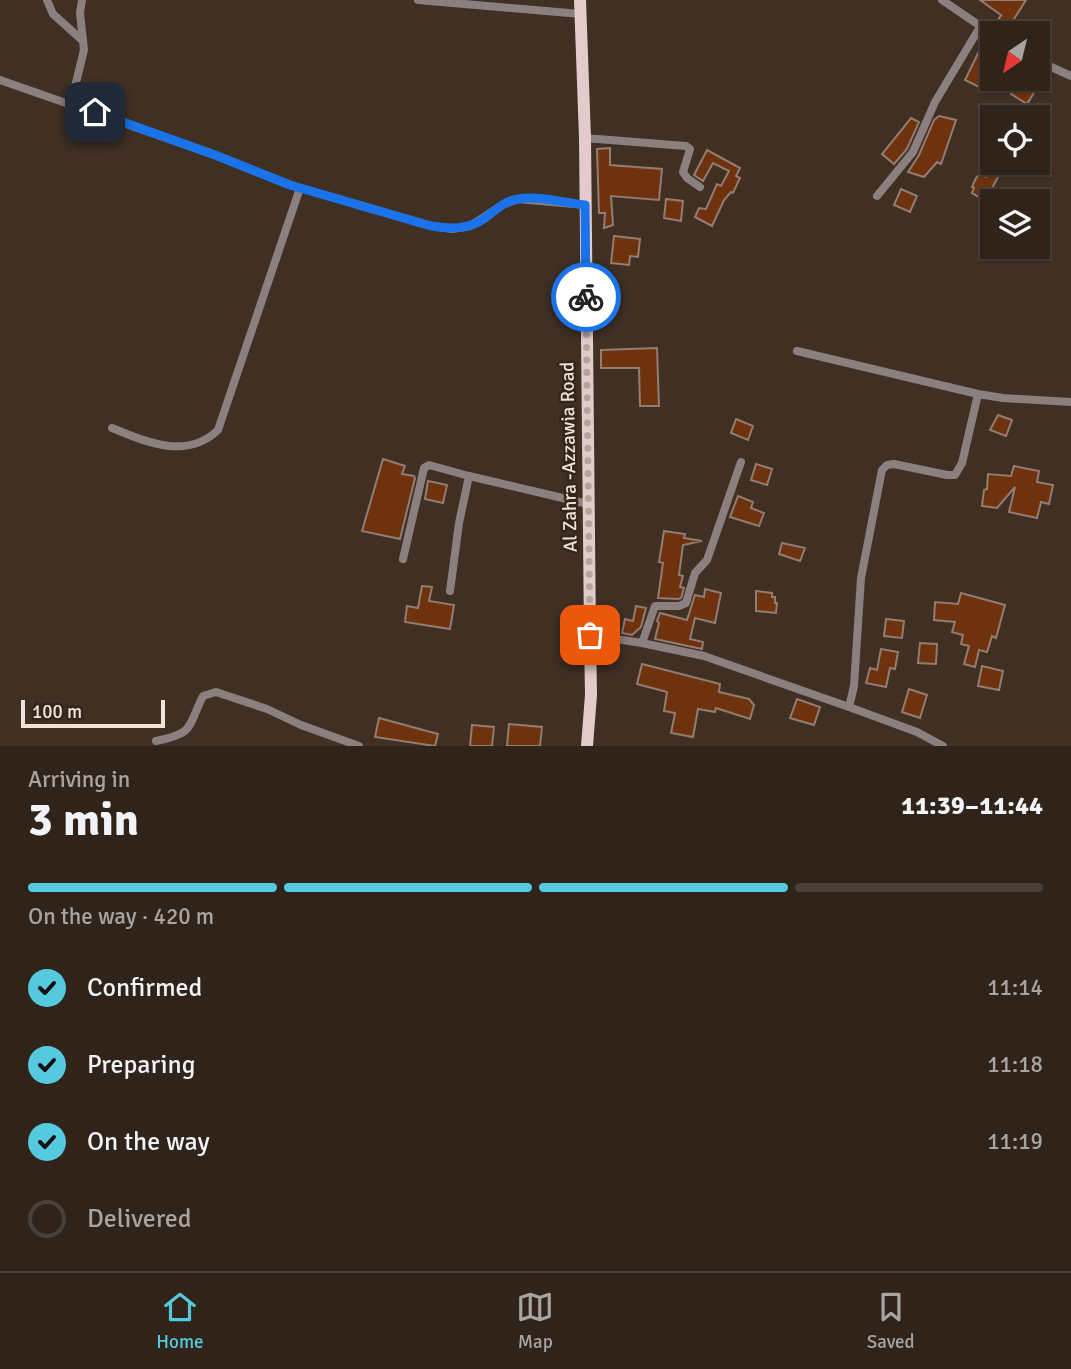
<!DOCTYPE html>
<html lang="en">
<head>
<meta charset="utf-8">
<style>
	body { margin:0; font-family:Signika,sans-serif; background:#3c2f27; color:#f1f3f6; height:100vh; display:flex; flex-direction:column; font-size:26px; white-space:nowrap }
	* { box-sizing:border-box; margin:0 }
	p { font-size:23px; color:#a8a4a2 }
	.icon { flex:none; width:38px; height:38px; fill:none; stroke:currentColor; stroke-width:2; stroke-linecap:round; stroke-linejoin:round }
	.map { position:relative; height:746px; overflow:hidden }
	.drawer { display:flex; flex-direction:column; background:#30231a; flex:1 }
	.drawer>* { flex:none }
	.needle { width:46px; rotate:215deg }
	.tools { position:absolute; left:980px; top:21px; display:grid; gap:14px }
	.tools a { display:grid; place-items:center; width:70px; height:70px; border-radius:0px; background:#30231a; box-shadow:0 2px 5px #0004,0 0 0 2px #4b4039; font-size:35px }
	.scale { position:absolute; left:21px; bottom:18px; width:144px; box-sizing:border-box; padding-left:7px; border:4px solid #efe4dc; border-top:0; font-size:19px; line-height:24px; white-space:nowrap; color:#efe4dc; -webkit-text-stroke:5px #36251a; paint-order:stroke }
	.pin { position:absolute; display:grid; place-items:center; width:60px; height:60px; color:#fff; margin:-30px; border-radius:14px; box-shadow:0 4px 10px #0006 }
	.courier { position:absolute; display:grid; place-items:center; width:70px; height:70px; margin:-35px; border:5px solid #1a73e8; border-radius:50%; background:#fff; color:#222; box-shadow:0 2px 9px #0007 }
	.overview em { font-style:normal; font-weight:800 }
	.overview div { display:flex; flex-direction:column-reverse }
	.overview { display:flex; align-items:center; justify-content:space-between; height:119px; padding:0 28px }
	h1 { font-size:46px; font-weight:800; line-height:52px }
	.bar { display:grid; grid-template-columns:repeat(4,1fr); gap:10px 7px; align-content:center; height:84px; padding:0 28px }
	.bar i { height:9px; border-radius:5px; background:#4b4039 }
	.bar .on { background:#55cadf }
	.bar p { grid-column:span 4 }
	ol { padding:0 28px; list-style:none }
	li { display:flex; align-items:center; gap:21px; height:77px }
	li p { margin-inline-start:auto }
	li .icon { padding:7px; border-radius:50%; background:#55cadf; color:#111; stroke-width:4 }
	li:last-child { color:#a8a4a2 }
	li i { width:38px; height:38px; border:4px solid #4b4039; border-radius:50% }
	.menu { display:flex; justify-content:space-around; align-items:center; height:98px; border-top:2px solid #4b4039; background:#30231a; font-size:19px; color:#a8a4a2 }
	.menu a { display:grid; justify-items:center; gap:4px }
	.menu .on { color:#55cadf }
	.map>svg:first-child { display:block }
	.building { fill:#6f320e; stroke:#937c72; stroke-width:2 }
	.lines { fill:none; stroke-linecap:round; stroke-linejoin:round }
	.street { stroke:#8b7f7f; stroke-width:8 }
	.primary { stroke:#e3cbcb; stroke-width:12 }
	.done { stroke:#b2a59b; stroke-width:7; stroke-dasharray:0 12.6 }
	.route { stroke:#1a73e8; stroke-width:9 }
	.labels { text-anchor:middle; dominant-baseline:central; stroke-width:5; stroke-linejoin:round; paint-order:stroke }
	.street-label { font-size:19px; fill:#efe4dc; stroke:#36251a }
</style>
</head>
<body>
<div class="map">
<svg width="1071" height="746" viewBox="0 0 1071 746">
	<rect width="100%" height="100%" fill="#402f23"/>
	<!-- building -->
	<path class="building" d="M980,0H1026L1009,27L1019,33H1003L994,27L1001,15Z
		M983,43L990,46L992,53L986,67L992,72L983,89L965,80Z
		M1021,79H1027L1038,86L1027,104L1011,94Z
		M939,116L956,120L941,164L937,162L924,177L908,172L919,155L934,120Z
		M911,118L919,122L907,149L894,164L882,154Z
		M610,148V165L662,169L659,200L611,196L613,225L604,228L605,213H599L597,149Z
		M707,150L740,168L736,176L740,178L733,193L731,192L724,200L712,226L695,217L699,208L706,209L717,184L721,186L729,171L713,163L703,181L694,175Z
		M989,172L998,177L989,194L987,193L984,200L972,193L974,188L972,187L976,178L980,174L986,177Z
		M901,189L917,196L910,212L894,205Z
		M666,199L683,201L681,221L664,218Z
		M614,236L640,239L638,257L630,256L629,265L611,263Z
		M657,348L659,406H640L639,368H601V350Z
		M998,415L1012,420L1006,436L990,430Z
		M736,419L753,426L748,440L731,433Z
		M383,459L405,466L402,474L414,476L415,478L400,539L362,531Z
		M756,464L772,469L767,485L751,480Z
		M1014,466L1039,471L1037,482L1053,485L1049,504L1041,502L1037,518L1009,512L1015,487L997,508L982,506L984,490L987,489L988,474L1011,476Z
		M428,481L447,485L443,503L425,499Z
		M738,496L753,502L751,508L764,513L759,526L730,517Z
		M664,531L685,534L684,538L702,541L683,545L679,575L683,576L680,587L684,588L681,598L678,599L658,598L663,563L659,562Z
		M782,543L805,548L800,561L779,554Z
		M422,586L432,587L429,601L454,605L450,629L405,622L407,606L418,608Z
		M705,589L721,593L715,623L695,618L690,639L703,642L702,649L655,639L659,623L657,621L660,613L687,620L695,595L704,597Z
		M756,591L772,593V597H775V603H777L776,613L756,611Z
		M961,593L1005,605L996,638L992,636L987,652L979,650L975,667L964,664L969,646L961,644L963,635L952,632L955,622L934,620L935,602L958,604Z
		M636,606L646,608L641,627L632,635L622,633L625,619L633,621Z
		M886,619L904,621L902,638L884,636Z
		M920,643L937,644L936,664L918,663Z
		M881,649L898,652L895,669L890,668L886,687L866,683L870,668L877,670Z
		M642,664L720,684L719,692L749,699L754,705L750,719L716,708L715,712L698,709L693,737L671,733L675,713L664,711L667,692L637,684Z
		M982,666L1003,671L999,690L978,686Z
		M909,689L927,695L920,718L902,712Z
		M797,699L820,707L814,725L790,718Z
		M379,718L438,734L435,746L375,737Z
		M509,724L542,727L540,746H507Z
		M472,725L494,727L492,746H470Z"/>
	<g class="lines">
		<!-- street -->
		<path class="street" d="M47,0L53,14L83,41
			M418,0L581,14
			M942,0L992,34
			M1038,61L1071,76
			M0,80L215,155L290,185L431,226L452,229L470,226L502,205L518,199L585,205
			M71,103L84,50L80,13L82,0
			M585,138L686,146L690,149L683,172L687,178L700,187
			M877,196L913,152L935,102L980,27
			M797,351L978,394L1003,398L1071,402
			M112,428C146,442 187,460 218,430L300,188
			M403,559L424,468L429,465L469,476
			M450,591L459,523L469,476L588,504
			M590,635L642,643L704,656L849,707L917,732L943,746
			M642,643L655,606H679L686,603L695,573L707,560L741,462
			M849,707L854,686L861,578L882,470L887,465L894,464L947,475H955L962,463L978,394
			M156,741C195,733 187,728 203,696L216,692L267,709L301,725L359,746"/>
		<!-- primary -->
		<path class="primary" d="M580,0L585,138L590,635L591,695L587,746"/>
	</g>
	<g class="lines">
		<!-- done -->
		<path class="done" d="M586,297L590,635"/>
		<!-- route -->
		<path class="route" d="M95,112L215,155L290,185L431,226C451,229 468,230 485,218C496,210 504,201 518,199C536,195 566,203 585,205L586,297"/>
	</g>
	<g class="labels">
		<!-- street labels -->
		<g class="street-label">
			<text transform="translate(569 457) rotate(-91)">Al Zahra -Azzawia Road</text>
		</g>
	</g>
</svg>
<div class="tools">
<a><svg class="needle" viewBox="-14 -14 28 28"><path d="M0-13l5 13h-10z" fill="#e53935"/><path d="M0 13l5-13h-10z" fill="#a8a4a2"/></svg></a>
<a><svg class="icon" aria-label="locate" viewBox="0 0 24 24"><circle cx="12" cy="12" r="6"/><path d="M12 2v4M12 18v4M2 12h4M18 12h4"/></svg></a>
<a><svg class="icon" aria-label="layers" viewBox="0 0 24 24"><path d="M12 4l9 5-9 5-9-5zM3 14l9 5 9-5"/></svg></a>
</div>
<div class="scale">100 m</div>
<div class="pin" style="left:590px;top:635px;background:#ea580c"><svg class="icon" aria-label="bag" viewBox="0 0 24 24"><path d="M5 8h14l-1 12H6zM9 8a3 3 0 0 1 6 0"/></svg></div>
<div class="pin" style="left:95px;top:112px;background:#1f2937"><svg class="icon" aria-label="home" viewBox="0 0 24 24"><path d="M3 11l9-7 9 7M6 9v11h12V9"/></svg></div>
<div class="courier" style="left:586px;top:297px"><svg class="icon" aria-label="bike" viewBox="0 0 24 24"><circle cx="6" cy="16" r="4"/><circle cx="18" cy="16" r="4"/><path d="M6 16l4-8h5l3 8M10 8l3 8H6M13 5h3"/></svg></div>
</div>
<section class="drawer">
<div class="overview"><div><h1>3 min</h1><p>Arriving in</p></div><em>11:39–11:44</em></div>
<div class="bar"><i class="on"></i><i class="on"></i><i class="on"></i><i></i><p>On the way · 420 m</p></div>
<ol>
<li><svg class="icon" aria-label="check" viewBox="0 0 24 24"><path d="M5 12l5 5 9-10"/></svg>Confirmed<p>11:14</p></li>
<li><svg class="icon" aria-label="check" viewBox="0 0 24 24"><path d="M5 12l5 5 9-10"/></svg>Preparing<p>11:18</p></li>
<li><svg class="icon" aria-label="check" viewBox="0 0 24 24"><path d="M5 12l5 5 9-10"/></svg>On the way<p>11:19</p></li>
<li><i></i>Delivered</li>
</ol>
</section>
<nav class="menu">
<a class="on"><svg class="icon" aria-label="home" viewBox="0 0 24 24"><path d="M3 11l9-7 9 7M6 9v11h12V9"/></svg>Home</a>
<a><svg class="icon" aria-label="map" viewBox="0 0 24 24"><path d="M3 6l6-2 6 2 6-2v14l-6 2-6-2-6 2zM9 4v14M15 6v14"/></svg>Map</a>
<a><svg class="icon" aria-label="saved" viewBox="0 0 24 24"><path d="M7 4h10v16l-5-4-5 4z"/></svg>Saved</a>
</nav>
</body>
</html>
